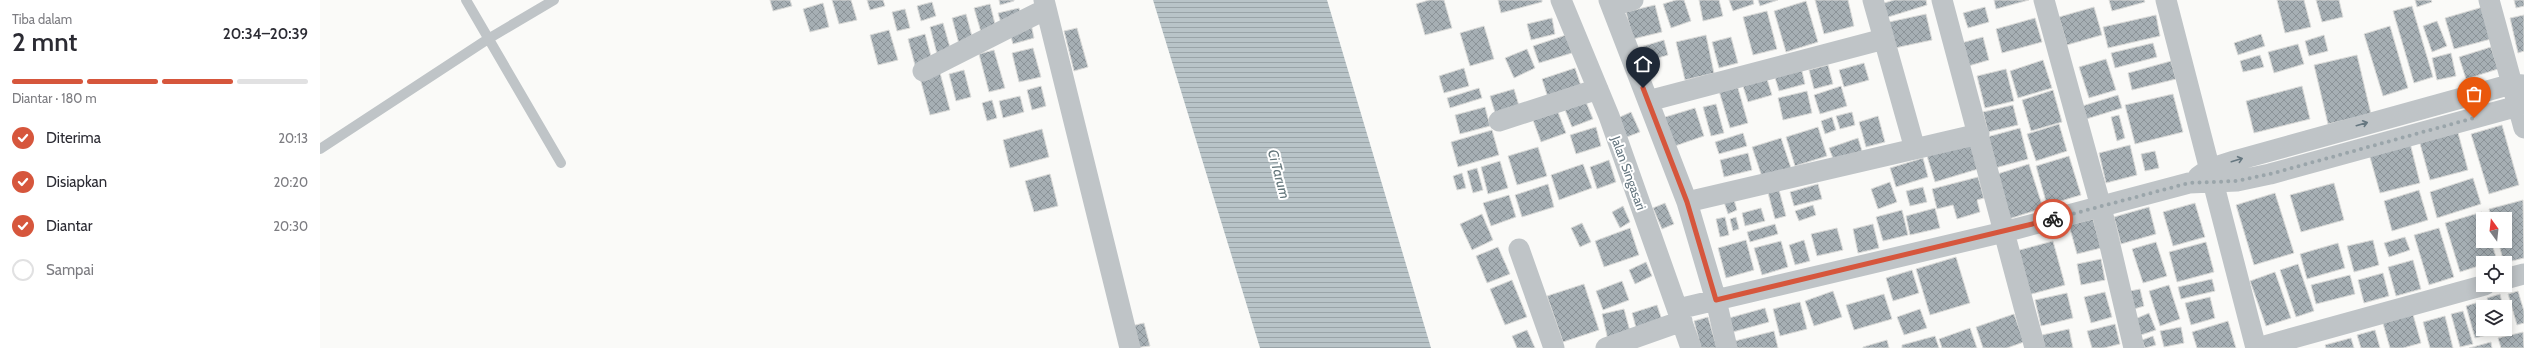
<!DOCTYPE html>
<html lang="id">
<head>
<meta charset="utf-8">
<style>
	body { margin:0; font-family:Cabin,sans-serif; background:#f2f2f3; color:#2b2b33; height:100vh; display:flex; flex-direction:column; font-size:15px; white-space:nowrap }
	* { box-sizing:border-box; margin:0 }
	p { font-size:13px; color:#7c7c81 }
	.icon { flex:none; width:22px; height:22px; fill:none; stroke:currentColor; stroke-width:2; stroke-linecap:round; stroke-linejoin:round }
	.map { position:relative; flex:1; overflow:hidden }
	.sheet { display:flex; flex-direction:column; background:#fff; width:320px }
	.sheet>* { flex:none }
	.needle { width:26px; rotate:345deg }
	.fabs { position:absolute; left:2156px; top:212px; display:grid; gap:8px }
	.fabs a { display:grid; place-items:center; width:36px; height:36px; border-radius:0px; background:#fff; box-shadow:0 2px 10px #0003; font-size:20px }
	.pin { position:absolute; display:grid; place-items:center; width:34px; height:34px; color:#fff; margin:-41px -17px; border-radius:50% 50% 50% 0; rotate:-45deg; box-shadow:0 0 4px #0007 }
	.pin .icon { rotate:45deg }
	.courier { position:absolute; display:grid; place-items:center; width:40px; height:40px; margin:-20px; border:3px solid #d6563c; border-radius:50%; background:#fff; color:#222; box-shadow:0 1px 5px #0007 }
	.summary em { font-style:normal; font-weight:600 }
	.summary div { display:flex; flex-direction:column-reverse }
	.summary { display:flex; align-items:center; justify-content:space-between; height:68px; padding:0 12px }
	h1 { font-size:26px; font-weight:600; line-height:30px }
	.bar { display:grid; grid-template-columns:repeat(4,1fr); gap:6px 4px; align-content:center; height:48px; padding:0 12px }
	.bar i { height:5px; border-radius:3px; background:#e1e1e2 }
	.bar .active { background:#d6563c }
	.bar p { grid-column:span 4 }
	ol { padding:0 12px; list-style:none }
	li { display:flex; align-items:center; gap:12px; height:44px }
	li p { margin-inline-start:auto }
	li .icon { padding:4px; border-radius:50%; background:#d6563c; color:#fff; stroke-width:4 }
	li:last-child { color:#7c7c81 }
	li i { width:22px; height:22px; border:2px solid #e1e1e2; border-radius:50% }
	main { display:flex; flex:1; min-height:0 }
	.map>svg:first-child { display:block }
	.water { fill:url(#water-rules) }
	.building { fill:url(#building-cross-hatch); stroke:#dcdcda }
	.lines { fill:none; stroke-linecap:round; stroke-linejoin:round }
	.service { stroke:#bfc4c7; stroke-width:10 }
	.minor { stroke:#bfc4c7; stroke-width:21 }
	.oneway { stroke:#667780 }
	.done { stroke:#9aa5aa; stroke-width:4; stroke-dasharray:0 7.2 }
	.route { stroke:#d6563c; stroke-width:5 }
	.labels { text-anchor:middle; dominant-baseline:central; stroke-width:4; stroke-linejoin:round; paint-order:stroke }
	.street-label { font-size:13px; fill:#667780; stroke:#fff }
	.water-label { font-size:14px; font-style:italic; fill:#62757a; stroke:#fff }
</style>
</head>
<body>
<main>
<section class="sheet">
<div class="summary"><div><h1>2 mnt</h1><p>Tiba dalam</p></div><em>20:34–20:39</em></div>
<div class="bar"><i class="active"></i><i class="active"></i><i class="active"></i><i></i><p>Diantar · 180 m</p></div>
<ol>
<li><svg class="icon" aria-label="check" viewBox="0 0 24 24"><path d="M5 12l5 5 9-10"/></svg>Diterima<p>20:13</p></li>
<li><svg class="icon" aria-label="check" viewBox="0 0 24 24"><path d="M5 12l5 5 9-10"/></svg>Disiapkan<p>20:20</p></li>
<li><svg class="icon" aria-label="check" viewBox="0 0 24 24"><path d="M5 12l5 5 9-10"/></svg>Diantar<p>20:30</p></li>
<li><i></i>Sampai</li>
</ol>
</section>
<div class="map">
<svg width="2204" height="348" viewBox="0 0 2204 348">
	<defs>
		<pattern id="water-rules" width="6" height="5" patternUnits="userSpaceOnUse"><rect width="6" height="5" fill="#b9c4c8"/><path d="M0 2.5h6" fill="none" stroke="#9aa4a8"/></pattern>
		<pattern id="building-cross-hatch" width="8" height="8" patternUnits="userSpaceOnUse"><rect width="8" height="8" fill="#a6afb4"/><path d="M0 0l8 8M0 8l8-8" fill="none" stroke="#8b9398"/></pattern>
	</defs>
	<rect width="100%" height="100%" fill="#fafaf8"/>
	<!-- water -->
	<path class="water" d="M833,0H1007L1111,348H940Z"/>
	<!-- building -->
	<path class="building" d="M450,0H470L472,6L453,11Z
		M512,0H531L537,20L519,24Z
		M547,0H563L565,6L550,10Z
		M679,0H694V1L680,5Z
		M1109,0H1124L1132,28L1105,35L1096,4Z
		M1178,0H1222V2L1181,13Z
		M1356,0H1364L1371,21L1351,28L1343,4Z
		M1379,0H1399L1403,16L1383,21Z
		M1409,0H1433L1434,4L1413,11Z
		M1438,0H1458L1440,6Z
		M1495,0H1528L1534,26L1504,34Z
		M1574,0H1606L1607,5L1565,18L1561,4Z
		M1674,0H1709L1676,9Z
		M1789,0H1824L1825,2L1792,11Z
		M1957,0H1984L1991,27L1965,33Z
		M1996,0H2019L2023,17L2002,22Z
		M2095,0H2111L2112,2L2097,7Z
		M2194,0H2204V6L2196,8Z
		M1486,1L1498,42L1466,52L1454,11Z
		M612,2L616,16L601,21L597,6Z
		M503,3L509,27L490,32L483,9Z
		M670,4L676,28L661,32L654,8Z
		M1335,5L1342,32L1313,39L1306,12Z
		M2092,6L2113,77L2094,83L2073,11Z
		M1665,7L1669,22L1648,28L1643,13Z
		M1774,7L1782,35L1747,45L1739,17Z
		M2163,7L2171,39L2134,49L2125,18Z
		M699,8L702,17L681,23L678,13Z
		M585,9L590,28L577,31L572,12Z
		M1447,11L1457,49L1433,55L1423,17Z
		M646,14L653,40L639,44L632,18Z
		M1606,14L1612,40L1575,48L1569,22Z
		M1836,15L1840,36L1788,48L1783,27Z
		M2204,15V51L2198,53L2190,18Z
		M1232,18L1235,34L1211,40L1207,24Z
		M1715,18L1722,42L1682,53L1676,29Z
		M2117,21L2127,46L2112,52L2103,26Z
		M623,23L631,51L617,54L610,27Z
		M711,24L714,38L693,44L689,30Z
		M1164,26L1174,59L1150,66L1140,33Z
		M2070,26L2088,88L2063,96L2044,34Z
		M757,28L768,67L754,71L744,31Z
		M569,30L578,60L558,65L550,35Z
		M605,34L612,60L595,65L588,39Z
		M1941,34L1945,46L1918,55L1914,43Z
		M1246,35L1252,53L1219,63L1213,46Z
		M1386,35L1394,73L1365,80L1356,42Z
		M2004,35L2008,51L1989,56L1985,41Z
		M1411,37L1418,63L1399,68L1392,42Z
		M1663,37L1669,60L1645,67L1638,44Z
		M1344,40L1348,55L1321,63L1317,48Z
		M1833,43L1837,57L1795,68L1791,53Z
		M1978,44L1984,64L1954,73L1948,52Z
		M2171,47L2178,69L2146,79L2139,57Z
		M713,48L721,77L699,82L692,53Z
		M1207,49L1215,68L1194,78L1185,58Z
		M674,50L685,88L669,92L659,54Z
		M2131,53L2136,76L2117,80L2112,58Z
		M1940,55L1944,67L1923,72L1920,61Z
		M2037,55L2051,114L2008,124L1994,65Z
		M1786,59L1796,90L1769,98L1759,67Z
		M1723,60L1732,88L1698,98L1690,71Z
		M1851,61L1856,79L1812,90L1808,73Z
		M1544,63L1549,80L1524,87L1519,70Z
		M1508,65L1513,84L1494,89L1489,70Z
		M1481,67L1485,84L1459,91L1454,74Z
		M1144,68L1149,86L1124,93L1119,76Z
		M1255,68L1262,89L1229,101L1222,79Z
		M1686,69L1694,101L1665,108L1657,76Z
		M644,70L651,97L636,101L629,74Z
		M620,73L630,110L610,115L600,78Z
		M1446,76L1452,95L1428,102L1422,83Z
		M1417,85L1428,123L1410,128L1399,91Z
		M721,86L726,106L712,110L707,90Z
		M1521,86L1527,106L1500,114L1494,95Z
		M1982,86L1990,119L1934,133L1926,101Z
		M1159,88L1162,98L1130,108L1127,98Z
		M1194,89L1200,109L1176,116L1170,96Z
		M1733,90L1742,122L1711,131L1702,100Z
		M1487,91L1492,113L1463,120L1458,98Z
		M1853,94L1863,132L1815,144L1805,105Z
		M1798,95L1802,108L1763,120L1759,107Z
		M700,96L704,112L683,118L679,101Z
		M672,100L677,118L667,121L662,103Z
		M1266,102L1273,119L1252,127L1245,110Z
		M1396,104L1404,133L1391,136L1383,107Z
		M1693,105L1698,125L1668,132L1663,112Z
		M1165,107L1170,126L1140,134L1135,115Z
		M1375,108L1384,136L1352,147L1342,118Z
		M1238,112L1246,133L1221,142L1213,120Z
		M1311,112L1320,132L1299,140L1291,121Z
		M1532,112L1535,125L1520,129L1516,116Z
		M1799,115L1805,138L1797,141L1791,117Z
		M1558,116L1565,142L1546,147L1539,122Z
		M1512,117L1516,130L1505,134L1501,121Z
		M1739,124L1747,151L1716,161L1707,134Z
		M2182,125L2199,185L2169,194L2151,134Z
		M1276,127L1281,146L1256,154L1250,135Z
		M1498,127L1507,156L1475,166L1466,137Z
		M1700,128L1708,159L1675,168L1667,137Z
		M722,129L729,157L690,168L683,140Z
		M2137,129L2148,170L2110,180L2099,140Z
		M1172,130L1179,155L1138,167L1131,142Z
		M1423,133L1427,146L1399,154L1395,142Z
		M1461,138L1471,168L1442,177L1432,147Z
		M1538,138L1542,151L1514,161L1509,148Z
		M2089,139L2100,183L2060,193L2048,150Z
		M1650,142L1658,169L1615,182L1607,156Z
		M1810,145L1817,175L1786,183L1779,153Z
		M1218,147L1227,176L1197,185L1188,156Z
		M1835,151L1839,168L1825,171L1821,154Z
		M1428,153L1432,170L1404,177L1400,160Z
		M1749,156L1761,195L1727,205L1716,166Z
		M1603,158L1608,177L1576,187L1570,168Z
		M1289,160L1296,182L1277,189L1270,167Z
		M1180,161L1188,188L1168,194L1161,167Z
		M1263,164L1272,188L1239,200L1231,175Z
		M1709,164L1723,208L1689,219L1674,175Z
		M1157,168L1163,190L1153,193L1147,171Z
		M1142,173L1146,188L1137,190L1133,176Z
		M730,174L738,206L714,212L705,181Z
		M1658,177L1664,198L1657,200L1660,212L1637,219L1633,205L1617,209L1612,189Z
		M2153,178L2161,204L2117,218L2110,192Z
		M1570,182L1577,202L1558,209L1551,189Z
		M2014,183L2024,220L1981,232L1970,195Z
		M1228,184L1234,207L1202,217L1195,195Z
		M1498,184L1502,199L1474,206L1470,192Z
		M1603,187L1607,202L1590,206L1586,191Z
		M1459,190L1466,216L1455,219L1448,193Z
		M2099,190L2108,220L2072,231L2064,201Z
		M1412,193L1417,210L1408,214L1402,196Z
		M1955,193L1974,253L1934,265L1916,205Z
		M1189,195L1196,217L1171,226L1163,203Z
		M2203,200L2204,258L2184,263L2178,241H2185V219H2172L2169,209Z
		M1345,203L1354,224L1342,229L1333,208Z
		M1875,203L1885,237L1853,246L1843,212Z
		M1493,205L1496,215L1479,221L1475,211Z
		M1303,206L1310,222L1300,228L1292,212Z
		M1829,207L1836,234L1801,244L1794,217Z
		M1441,208L1445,221L1425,226L1422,213Z
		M1615,208L1620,228L1590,235L1586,216Z
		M1582,210L1588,235L1563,241L1556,217Z
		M2162,212L2164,219L2163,241H2171L2177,260L2140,272L2125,223Z
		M1162,214L1173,240L1152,250L1140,224Z
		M1405,217L1409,235L1400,237L1396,219Z
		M1416,217L1419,229L1413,231L1410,219Z
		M1773,219L1781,248L1757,254L1749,225Z
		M1262,223L1271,242L1260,247L1251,228Z
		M1455,224L1458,234L1430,242L1427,232Z
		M1553,224L1559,248L1538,253L1533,229Z
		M1310,228L1319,255L1284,267L1275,241Z
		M1517,228L1523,250L1497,256L1491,234Z
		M2119,228L2134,277L2109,285L2094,235Z
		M2085,237L2090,250L2069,257L2064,243Z
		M1426,240L1434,270L1406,278L1398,248Z
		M1484,240L1490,261L1475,265L1469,245Z
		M2053,240L2059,265L2034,272L2027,246Z
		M1461,241L1468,267L1442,275L1434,248Z
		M1733,241L1745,285L1708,295L1696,251Z
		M1836,242L1847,276L1823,283L1812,249Z
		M1886,242L1894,272L1857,282L1849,252Z
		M2018,243L2025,268L1987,279L1980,254Z
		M1178,247L1190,274L1167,283L1156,256Z
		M1636,257L1650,303L1610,315L1596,269Z
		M1781,259L1785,280L1761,285L1757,264Z
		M2093,260L2101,289L2076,296L2068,267Z
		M1326,262L1332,276L1315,284L1309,270Z
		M1978,264L1994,311L1976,317L1960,270Z
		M1592,270L1599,293L1573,301L1566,278Z
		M1955,272L1971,318L1946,326L1930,281Z
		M2063,273L2069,296L2044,303L2038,280Z
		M2030,275L2035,294L1996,304L1991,285Z
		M1892,279L1895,291L1861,299L1858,287Z
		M1192,280L1207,317L1185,325L1170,289Z
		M1302,281L1309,300L1283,310L1276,291Z
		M1264,284L1279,330L1243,342L1227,296Z
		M1849,285L1860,319L1840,326L1829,291Z
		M1820,289L1824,306L1811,310L1805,292Z
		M1513,291L1522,317L1494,326L1485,301Z
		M2198,291L2204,311V323L2197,325L2188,294Z
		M1785,292L1792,317L1771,323L1764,297Z
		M1747,293L1753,318L1721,326L1715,300Z
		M1564,294L1572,319L1534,330L1526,305Z
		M2180,294L2183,307H2170L2167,298Z
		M1890,297L1895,318L1871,325L1865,303Z
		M2162,301L2163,329H2169L2171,334L2155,338L2146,306Z
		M1480,302L1487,329L1460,336L1453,309Z
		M1337,305L1343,323L1317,331L1312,313Z
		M1445,308L1449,322L1413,332L1409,318Z
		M1304,309L1311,335L1288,340L1282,314Z
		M1600,309L1607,328L1584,335L1577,317Z
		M2092,311L2101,343L2083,348H2070L2062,320Z
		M2143,311L2153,344L2140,347L2131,314Z
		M1829,313L1836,330L1821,335L1815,319Z
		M2185,313L2189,328L2177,332L2176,329H2185Z
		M1694,314L1704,342L1687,348H1663L1656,327Z
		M2125,316L2133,348H2110L2103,322Z
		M1388,317L1397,348H1381L1374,321Z
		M1908,321L1916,348H1877L1872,332Z
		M824,323L830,346L813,348L807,327Z
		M1795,324L1800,344L1784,348H1772L1767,331Z
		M1861,327L1864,343L1844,347L1840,331Z
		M1650,328L1657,348H1622L1619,339Z
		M1749,329L1753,348H1725L1722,335Z
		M1207,330L1215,348H1197L1192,336Z
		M2055,330L2060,348H2041L2037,335Z
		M1454,331L1458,348H1416L1415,341Z
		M2203,332L2204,348H2181L2178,338Z
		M1615,336L1619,348H1582V345Z
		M1833,336L1836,345L1825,348L1822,340Z
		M2031,338L2034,348H2006L2005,345Z
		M1567,340L1569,348H1543V347Z
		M2171,342L2172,348H2149Z"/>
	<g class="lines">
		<!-- service -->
		<path class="service" d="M146,0L241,163
			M0,149L168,39L234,0"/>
		<!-- minor -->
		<path class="minor" d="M724,0L810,348
			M1241,0L1289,116L1371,348
			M1289,0L1367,202L1396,300L1407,348
			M1553,0L1595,149
			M1622,0L1715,348
			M1724,0L1781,207L1814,348
			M1846,0L1936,348
			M2169,0L2204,128
			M1292,6L1313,0
			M603,71L726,9
			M1328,101L1564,39
			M1179,121L1278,89
			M1878,177L1889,169L1914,161L2192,84L2204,85
			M1367,202L1659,134
			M1199,249L1234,348
			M2185,279L2204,274
			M1358,309L1684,232L1869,183L1917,181L1950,174L2198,106L2204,101
			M1286,348L1362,321
			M1937,348L2165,285"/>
	</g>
	<!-- one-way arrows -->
	<defs><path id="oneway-shaft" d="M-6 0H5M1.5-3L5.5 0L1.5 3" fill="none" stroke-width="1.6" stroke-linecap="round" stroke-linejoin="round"/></defs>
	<g class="oneway">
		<use href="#oneway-shaft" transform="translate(2042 124) rotate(-16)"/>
		<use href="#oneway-shaft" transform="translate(1917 160) rotate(-17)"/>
	</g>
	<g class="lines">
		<!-- done -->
		<path class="done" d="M1733,219L1869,183L1917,181L1950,174L2154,118"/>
		<!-- route -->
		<path class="route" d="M1323,88L1367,202L1396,300L1733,219"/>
	</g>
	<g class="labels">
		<!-- street labels -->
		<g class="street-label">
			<text transform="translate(1309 173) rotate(70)">Jalan Singasari</text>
		</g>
		<!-- water labels -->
		<g class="water-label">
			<text transform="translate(959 174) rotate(75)">Ci Tarum</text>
		</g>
	</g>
</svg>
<div class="fabs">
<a><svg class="needle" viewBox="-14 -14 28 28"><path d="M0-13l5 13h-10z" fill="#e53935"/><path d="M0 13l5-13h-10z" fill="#7c7c81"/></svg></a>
<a><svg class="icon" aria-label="locate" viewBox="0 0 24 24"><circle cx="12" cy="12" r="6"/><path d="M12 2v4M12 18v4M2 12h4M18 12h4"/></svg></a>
<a><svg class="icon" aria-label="layers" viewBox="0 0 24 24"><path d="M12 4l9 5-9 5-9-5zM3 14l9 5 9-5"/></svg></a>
</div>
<div class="pin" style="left:2154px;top:118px;background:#ea580c"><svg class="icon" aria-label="bag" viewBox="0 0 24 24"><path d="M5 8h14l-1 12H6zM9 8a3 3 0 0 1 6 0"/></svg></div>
<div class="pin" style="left:1323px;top:88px;background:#1f2937"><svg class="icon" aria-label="home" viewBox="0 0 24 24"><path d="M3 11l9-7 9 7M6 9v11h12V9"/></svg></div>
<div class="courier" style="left:1733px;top:219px"><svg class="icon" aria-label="bike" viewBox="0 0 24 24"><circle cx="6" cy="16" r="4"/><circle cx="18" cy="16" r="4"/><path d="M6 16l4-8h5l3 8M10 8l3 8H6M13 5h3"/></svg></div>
</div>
</main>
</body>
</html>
